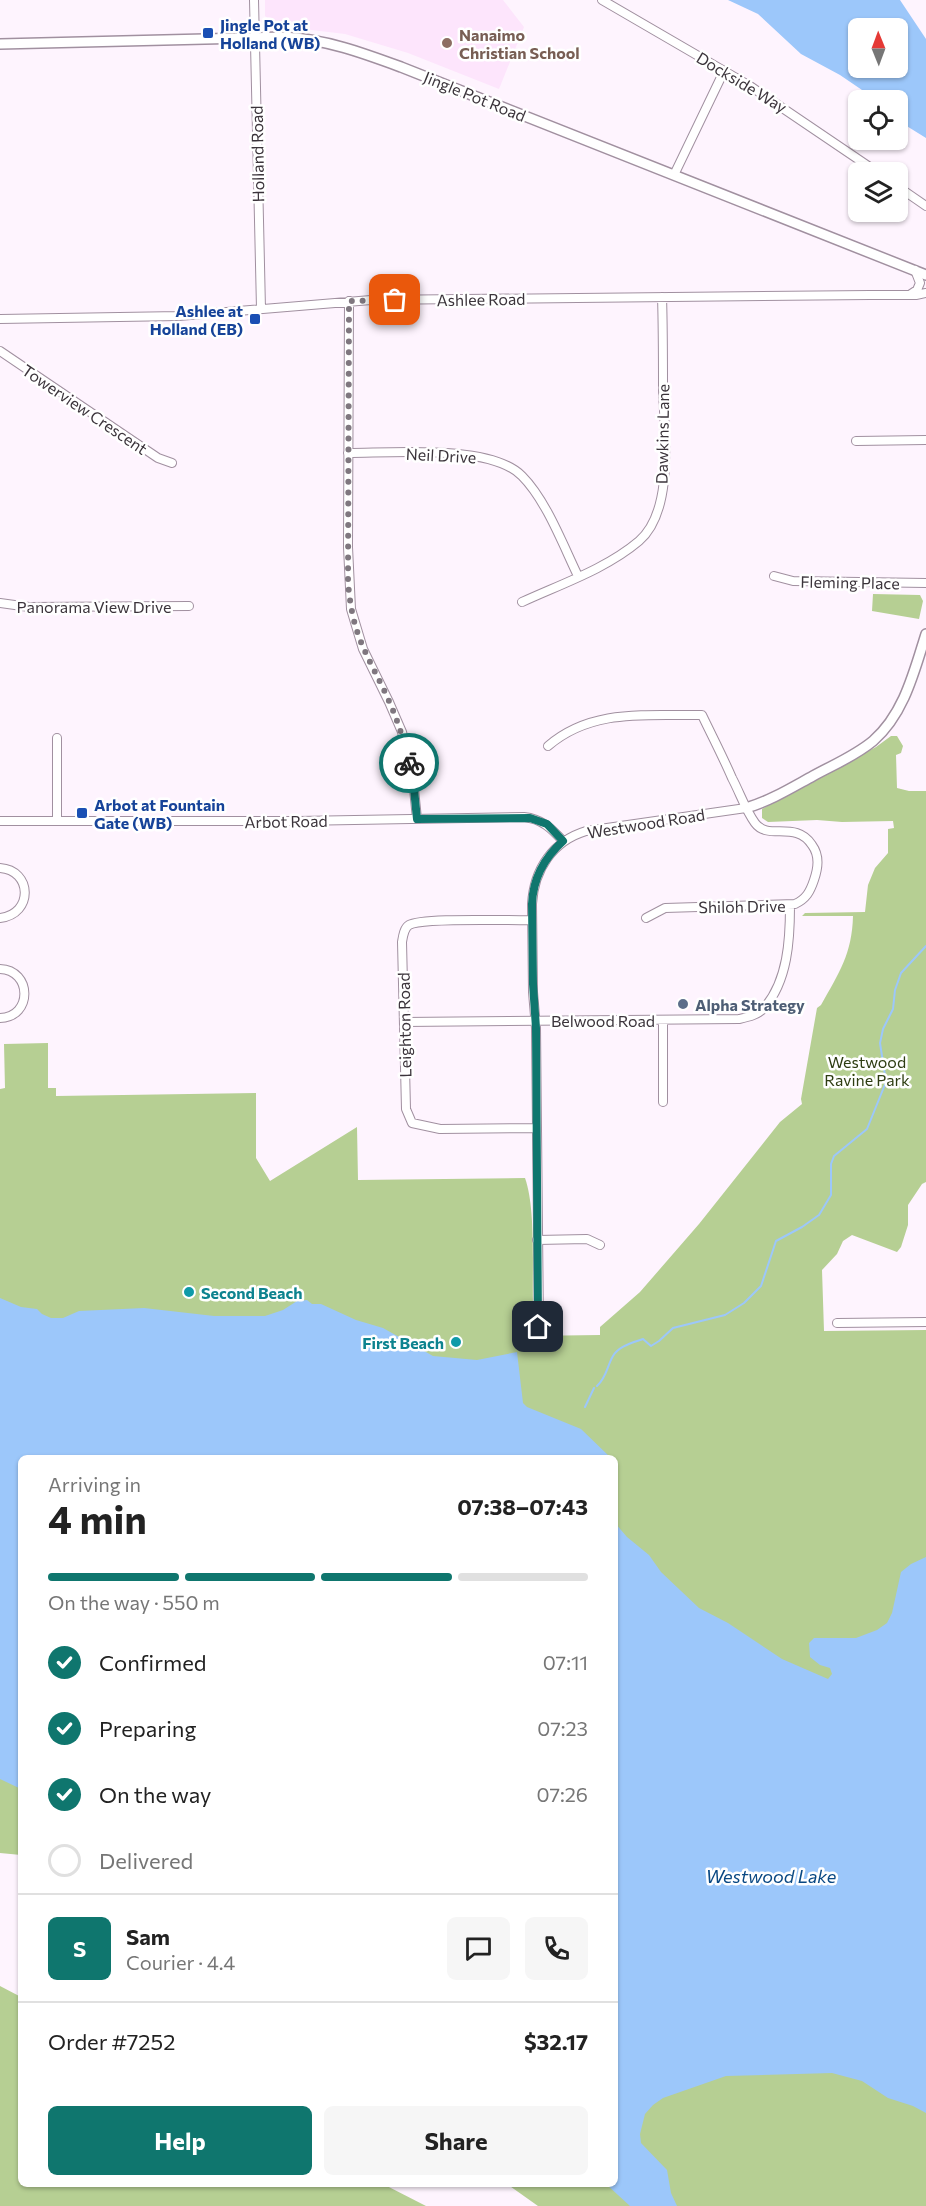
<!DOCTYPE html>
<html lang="en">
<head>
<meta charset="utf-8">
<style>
	body { margin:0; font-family:Commissioner,sans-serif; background:#f6f6f6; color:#222; height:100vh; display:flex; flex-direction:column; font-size:22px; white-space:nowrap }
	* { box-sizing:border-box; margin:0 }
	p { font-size:20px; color:#767676 }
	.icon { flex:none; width:33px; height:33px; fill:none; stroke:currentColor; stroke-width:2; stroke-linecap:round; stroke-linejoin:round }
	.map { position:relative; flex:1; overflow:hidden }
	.side { position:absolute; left:18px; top:1455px; width:600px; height:732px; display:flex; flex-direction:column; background:#fff; border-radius:9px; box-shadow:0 2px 4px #0004 }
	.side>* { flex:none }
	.needle { width:39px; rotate:359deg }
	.buttons { position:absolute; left:848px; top:18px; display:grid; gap:12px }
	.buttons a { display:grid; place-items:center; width:60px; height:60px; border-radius:9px; background:#fff; box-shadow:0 2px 4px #0004; font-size:30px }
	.pin { position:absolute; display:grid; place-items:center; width:51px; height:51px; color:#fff; margin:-26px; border-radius:12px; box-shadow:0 3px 9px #0006 }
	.courier { position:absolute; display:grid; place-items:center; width:60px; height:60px; margin:-30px; border:4px solid #0f766e; border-radius:50%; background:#fff; color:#222; box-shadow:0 2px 8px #0007 }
	.summary em { font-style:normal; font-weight:700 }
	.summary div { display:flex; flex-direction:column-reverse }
	.summary { display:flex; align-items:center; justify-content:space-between; height:102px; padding:0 30px }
	h1 { font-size:39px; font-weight:700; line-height:45px }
	.bar { display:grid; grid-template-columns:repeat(4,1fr); gap:9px 6px; align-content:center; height:72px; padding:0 30px }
	.bar i { height:8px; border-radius:4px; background:#e0e0e0 }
	.bar .active { background:#0f766e }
	.bar p { grid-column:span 4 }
	.line { display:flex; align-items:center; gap:15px; padding:0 30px; border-top:2px solid #e0e0e0 }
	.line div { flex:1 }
	.round { display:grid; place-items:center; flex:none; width:63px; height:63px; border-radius:9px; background:#f6f6f6 }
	ol { padding:0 30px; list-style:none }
	li { display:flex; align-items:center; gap:18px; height:66px }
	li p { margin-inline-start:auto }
	li .icon { padding:6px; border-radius:50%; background:#0f766e; color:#fff; stroke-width:4 }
	li:last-child { color:#767676 }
	li i { width:33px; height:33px; border:3px solid #e0e0e0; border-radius:50% }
	.cta { display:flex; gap:12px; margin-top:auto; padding:12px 30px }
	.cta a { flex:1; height:69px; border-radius:9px; background:#0f766e; color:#fff; font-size:24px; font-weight:700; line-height:69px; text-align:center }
	.cta a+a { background:#f6f6f6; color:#222 }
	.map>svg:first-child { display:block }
	.built { fill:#fde5fc }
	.green { fill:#b6cf93 }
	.water { fill:#9cc7fa; fill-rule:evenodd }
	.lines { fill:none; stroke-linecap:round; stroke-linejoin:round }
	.stream { stroke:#9cc7fa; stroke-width:2 }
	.minor-casing { stroke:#a190a0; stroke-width:10 }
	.tertiary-casing { stroke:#a190a0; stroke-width:12 }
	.minor { stroke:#fff; stroke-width:8 }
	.tertiary { stroke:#fff; stroke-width:9 }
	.done { stroke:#7f777f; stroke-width:6; stroke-dasharray:0 10.8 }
	.route { stroke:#0f766e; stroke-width:8 }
	.transit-dot { fill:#1a4fb4; stroke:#fff; stroke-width:2 }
	.education-dot { fill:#8d6e63; stroke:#fff; stroke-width:2 }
	.service-dot { fill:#5c6f8a; stroke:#fff; stroke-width:2 }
	.culture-dot { fill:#0f9aa8; stroke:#fff; stroke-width:2 }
	.labels { text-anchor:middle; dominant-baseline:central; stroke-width:5; stroke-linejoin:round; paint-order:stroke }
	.transit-label { font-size:16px; font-weight:bold; fill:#164399; stroke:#fff; text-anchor:start }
	.education-label { font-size:16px; font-weight:bold; fill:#785e54; stroke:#fff; text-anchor:start }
	.street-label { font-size:16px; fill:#3b343b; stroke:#fff }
	.service-label { font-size:16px; font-weight:bold; fill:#4e5e75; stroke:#fff; text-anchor:start }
	.park-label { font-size:16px; fill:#2e3d12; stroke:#fff }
	.culture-label { font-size:16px; font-weight:bold; fill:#0d838f; stroke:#fff; text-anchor:start }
	.water-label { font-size:18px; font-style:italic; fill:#094883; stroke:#fff }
</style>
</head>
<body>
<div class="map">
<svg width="926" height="2206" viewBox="0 0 926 2206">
	<rect width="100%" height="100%" fill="#fef4fe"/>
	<!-- built -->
	<path class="built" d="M265,0H503L524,27L499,89L408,53L345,34L278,26L265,16Z"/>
	<!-- green -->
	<path class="green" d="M873,594L920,595L923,601L919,619L872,611Z
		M891,736H897L903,746L901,753L896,755L897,788L909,791H926V1182L922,1184L908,1205V1225L901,1247L897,1252L852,1235L843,1241L837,1254L822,1270L824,1331L926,1330V2206H538L507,2184H615V1458H21V1855L0,1853V1089L5,1088L4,1044L48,1043V1088H56V1096L256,1093V1158L270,1181L357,1127L358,1180L525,1178C536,1209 532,1268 533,1303L527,1310V1336L600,1335V1327L640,1292L699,1224L780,1122L802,1104L801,1099L817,1008L821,1005C839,973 852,954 853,916H802L805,913L865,912L868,885L875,868L888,853V829L894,828L893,821L842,822L817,820L768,822L762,818V809L876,747Z
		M0,1986L21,1997V2184H383L426,2206H0Z"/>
	<!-- water -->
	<path class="water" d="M728,0H900L926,39V138L897,120V100H873L862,90L840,75L801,54L758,14ZM897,28V68H858V28Z
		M0,1298L21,1307L37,1309L42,1314L51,1318H63L79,1311L144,1308L214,1316H265L283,1310L297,1301L307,1300L312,1304H321L356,1320L383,1328L433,1356L477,1360L517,1352L523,1403L527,1407L581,1429L611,1458H21V1789L0,1779Z
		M615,1523L627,1537L649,1555L661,1572L699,1608L728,1623L782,1659L828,1679L832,1674L830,1668L820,1665L810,1657L809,1643L814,1638H856L877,1630L887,1623L892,1613L901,1572L911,1564L926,1557V2113L913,2106L888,2098L862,2081L832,2073L726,2076L663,2098L653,2105L645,2114L640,2134L641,2143L667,2170L671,2193L677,2206H630L606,2184H615Z"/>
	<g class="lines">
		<!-- stream -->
		<path class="stream" d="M597,1386C607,1377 607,1366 613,1356C619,1346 632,1343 643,1339L651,1346L659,1341L673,1328L725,1315L744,1303L761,1286L776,1241L802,1227L819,1215L831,1195V1164L834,1156L867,1129L886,1082L880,1043L883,1029L893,1009L895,990L901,973L926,946
			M585,1407L594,1388"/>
		<defs>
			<path id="minor" d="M254,0L261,309
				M602,0L750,86L877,172
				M674,175L724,71
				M897,186L926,206
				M911,294L917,290L920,283L915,270
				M349,301L348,547L351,609L363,649L389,702L402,732L413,779L417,819
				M0,319L179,316L371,300L870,295H916L926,293
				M0,351L158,458L172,463
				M856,441L926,440
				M348,453C392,453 491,444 522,476C546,500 563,545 578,576
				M774,576L793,581L926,583
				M522,602C561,584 606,569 639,541C675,510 664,431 663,388C663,358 663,327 662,297
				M0,603L29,607L189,606
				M548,746C592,708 647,716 702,715C712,736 723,757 732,778C740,793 745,809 755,823C768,841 796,820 812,845C820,856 818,868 814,880C810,892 806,899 795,904L665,908L646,918
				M0,821H298L524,817C542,819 551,828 563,841
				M57,821V738
				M0,868C32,870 34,914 0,918
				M532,920C511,921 422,917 409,925C404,928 403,936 402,942L406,1109L412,1123L440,1129L536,1128
				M0,969C32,970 33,1017 0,1018
				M663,1020V1102
				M404,1022L739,1019C748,1017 758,1015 764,1008C788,981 790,939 790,906
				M537,1240L587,1239L600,1245
				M837,1323L926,1322
				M539,1327L536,1028L533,992L532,904C534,869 553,841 586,831L746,808"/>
			<path id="tertiary" d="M0,44L284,37C325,39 363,53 401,67L926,275
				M746,808C770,801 791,788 813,776C833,765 855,756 873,741C904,714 914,672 926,634"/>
		</defs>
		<!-- minor casing -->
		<use href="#minor" class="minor-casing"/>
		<!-- tertiary casing -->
		<use href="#tertiary" class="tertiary-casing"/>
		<!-- minor -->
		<use href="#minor" class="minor"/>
		<!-- tertiary -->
		<use href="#tertiary" class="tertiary"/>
	</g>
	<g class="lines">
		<!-- done -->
		<path class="done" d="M395,300L349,301L348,584C350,601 352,617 358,634C366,657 379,678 389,701C398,721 404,741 409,763"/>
		<!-- route -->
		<path class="route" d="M409,763L413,779L417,819L530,818L547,824L563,841C544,858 533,878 532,904L533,984L536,1028L538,1327"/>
	</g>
	<!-- markers -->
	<g class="transit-dot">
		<rect x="202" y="27" width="12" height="12" rx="3"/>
		<rect x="249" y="313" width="12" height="12" rx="3"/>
		<rect x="76" y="807" width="12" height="12" rx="3"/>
	</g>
	<circle class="education-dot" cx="447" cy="43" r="6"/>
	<circle class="service-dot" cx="683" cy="1004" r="6"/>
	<g class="culture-dot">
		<circle cx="189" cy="1292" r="6"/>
		<circle cx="456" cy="1342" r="6"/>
	</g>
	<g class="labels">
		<!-- transit labels -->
		<g class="transit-label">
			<text x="220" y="24">Jingle Pot at<tspan x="220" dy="18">Holland (WB)</tspan></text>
			<text x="243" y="310" text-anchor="end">Ashlee at<tspan x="243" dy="18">Holland (EB)</tspan></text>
			<text x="94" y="804">Arbot at Fountain<tspan x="94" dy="18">Gate (WB)</tspan></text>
		</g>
		<!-- education labels -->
		<g class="education-label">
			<text x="459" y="34">Nanaimo<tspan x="459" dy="18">Christian School</tspan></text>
		</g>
		<!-- street labels -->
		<g class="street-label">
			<text transform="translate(742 82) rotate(31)">Dockside Way</text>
			<text transform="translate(475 96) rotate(22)">Jingle Pot Road</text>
			<text transform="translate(257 154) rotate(-91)">Holland Road</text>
			<text transform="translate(481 299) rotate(-1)">Ashlee Road</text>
			<text transform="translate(85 409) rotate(34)">Towerview Crescent</text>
			<text transform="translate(662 434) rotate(-89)">Dawkins Lane</text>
			<text transform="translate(441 455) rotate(3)">Neil Drive</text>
			<text transform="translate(850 582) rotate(1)">Fleming Place</text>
			<text x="94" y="606">Panorama View Drive</text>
			<text transform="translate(286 821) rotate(-1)">Arbot Road</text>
			<text transform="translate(646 823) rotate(-9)">Westwood Road</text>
			<text transform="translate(742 906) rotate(-1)">Shiloh Drive</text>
			<text x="603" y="1020">Belwood Road</text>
			<text transform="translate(404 1025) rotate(-91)">Leighton Road</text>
		</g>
		<!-- service labels -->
		<g class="service-label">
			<text x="695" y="1004">Alpha Strategy</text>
		</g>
		<!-- park labels -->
		<g class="park-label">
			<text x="867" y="1061">Westwood<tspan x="867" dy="18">Ravine Park</tspan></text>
		</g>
		<!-- culture labels -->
		<g class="culture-label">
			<text x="201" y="1292">Second Beach</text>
			<text x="444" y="1342" text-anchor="end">First Beach</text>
		</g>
		<!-- water labels -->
		<g class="water-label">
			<text x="771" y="1876">Westwood Lake</text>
		</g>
	</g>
</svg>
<div class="buttons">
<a><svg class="needle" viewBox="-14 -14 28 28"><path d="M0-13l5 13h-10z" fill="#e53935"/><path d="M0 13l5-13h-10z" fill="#767676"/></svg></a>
<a><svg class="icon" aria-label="locate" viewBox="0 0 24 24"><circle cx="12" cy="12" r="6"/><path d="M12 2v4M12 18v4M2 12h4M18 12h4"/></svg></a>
<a><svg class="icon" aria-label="layers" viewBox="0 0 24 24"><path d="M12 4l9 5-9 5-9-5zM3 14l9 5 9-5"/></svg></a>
</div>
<div class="pin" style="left:395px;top:300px;background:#ea580c"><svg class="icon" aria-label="bag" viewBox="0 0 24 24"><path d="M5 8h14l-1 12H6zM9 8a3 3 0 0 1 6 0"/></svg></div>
<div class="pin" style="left:538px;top:1327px;background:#1f2937"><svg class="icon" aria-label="home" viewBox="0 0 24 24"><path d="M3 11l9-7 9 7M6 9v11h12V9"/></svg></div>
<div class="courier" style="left:409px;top:763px"><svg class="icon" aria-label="bike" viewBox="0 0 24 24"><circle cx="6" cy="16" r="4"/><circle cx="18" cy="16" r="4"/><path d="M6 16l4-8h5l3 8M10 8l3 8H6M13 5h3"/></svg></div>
<section class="side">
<div class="summary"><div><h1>4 min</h1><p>Arriving in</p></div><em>07:38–07:43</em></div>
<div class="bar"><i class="active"></i><i class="active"></i><i class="active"></i><i></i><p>On the way · 550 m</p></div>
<ol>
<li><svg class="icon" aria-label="check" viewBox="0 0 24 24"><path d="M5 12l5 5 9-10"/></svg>Confirmed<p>07:11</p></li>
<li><svg class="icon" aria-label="check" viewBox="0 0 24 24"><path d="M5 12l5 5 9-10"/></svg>Preparing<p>07:23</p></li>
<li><svg class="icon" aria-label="check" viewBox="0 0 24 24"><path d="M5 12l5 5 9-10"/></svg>On the way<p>07:26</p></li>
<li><i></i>Delivered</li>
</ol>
<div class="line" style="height:108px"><b class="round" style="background:#0f766e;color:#fff">S</b><div><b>Sam</b><p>Courier · 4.4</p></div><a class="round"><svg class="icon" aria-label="chat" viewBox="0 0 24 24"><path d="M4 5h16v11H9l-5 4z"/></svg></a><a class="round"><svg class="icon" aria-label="phone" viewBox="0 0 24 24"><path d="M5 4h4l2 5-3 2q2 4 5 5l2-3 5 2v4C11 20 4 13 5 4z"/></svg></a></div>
<div class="line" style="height:78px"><div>Order #7252</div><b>$32.17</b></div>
<div class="cta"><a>Help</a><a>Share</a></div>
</section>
</div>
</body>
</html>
